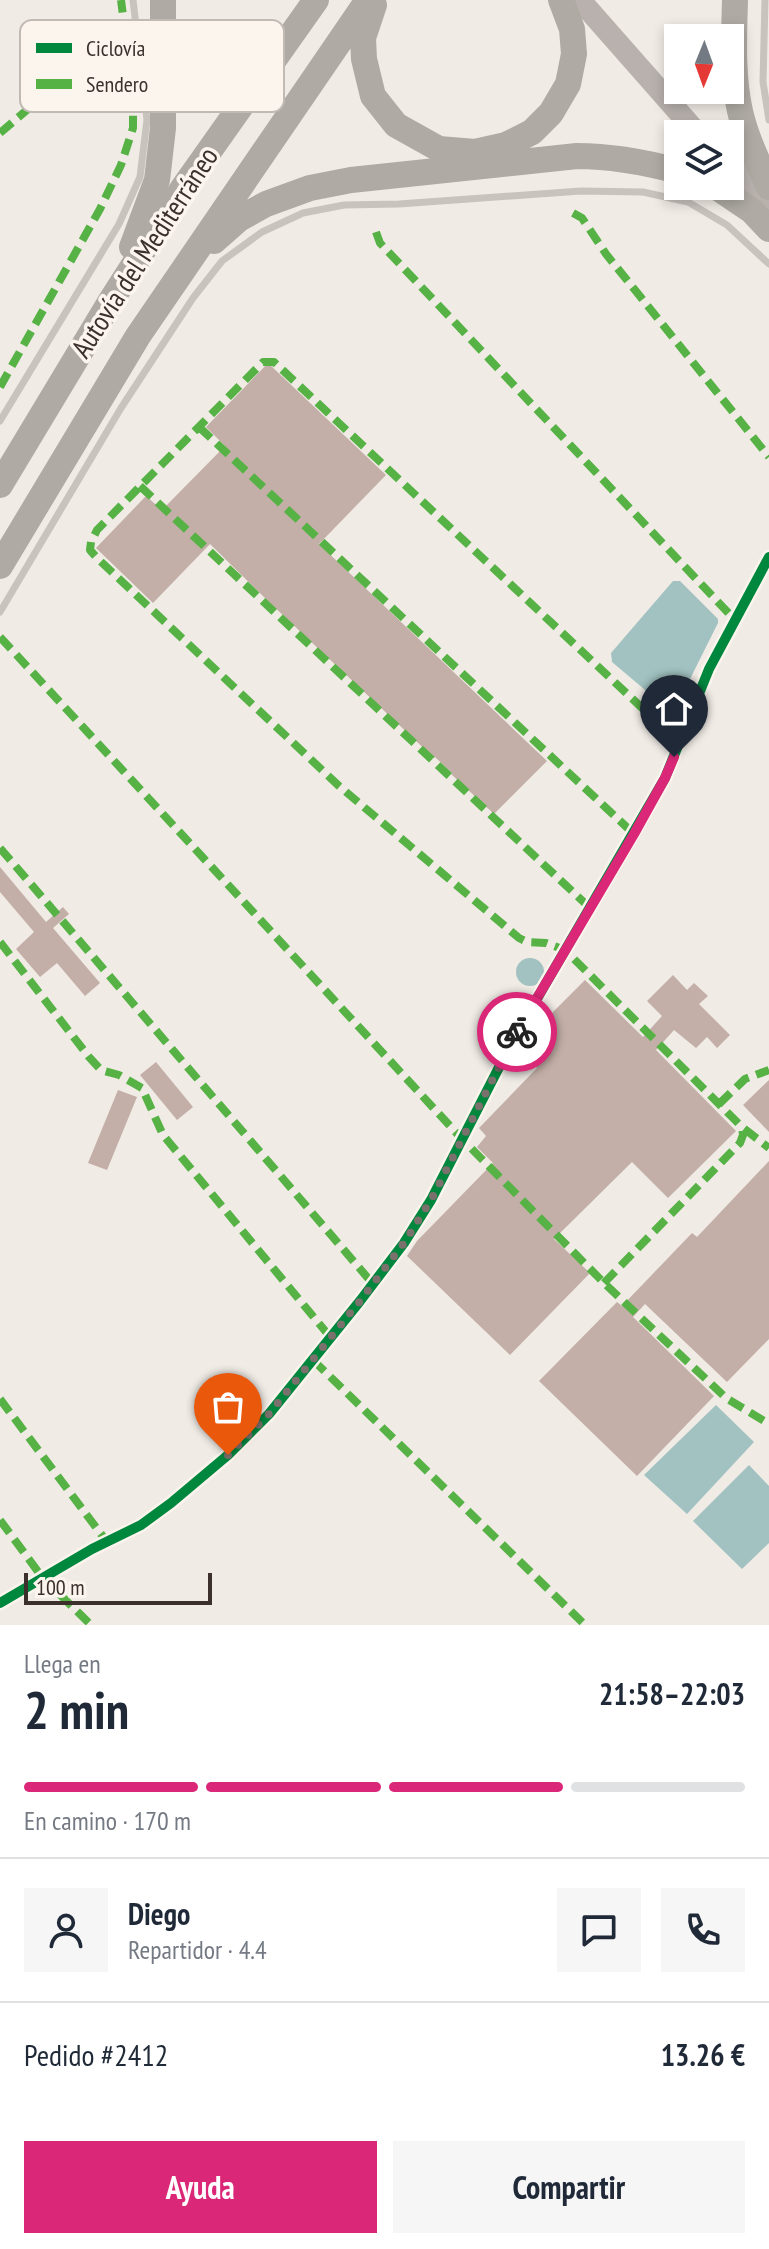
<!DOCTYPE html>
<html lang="es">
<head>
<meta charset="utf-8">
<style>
	body { margin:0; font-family:"PT Sans Narrow",sans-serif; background:#f6f6f7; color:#1f2937; height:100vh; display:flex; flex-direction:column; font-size:30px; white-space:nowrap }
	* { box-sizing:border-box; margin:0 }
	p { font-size:26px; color:#747a83 }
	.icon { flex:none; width:44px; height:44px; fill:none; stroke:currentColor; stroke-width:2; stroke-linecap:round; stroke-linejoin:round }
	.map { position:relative; height:1625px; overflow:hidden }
	.drawer { display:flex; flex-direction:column; background:#fff; flex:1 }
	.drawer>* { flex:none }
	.needle { width:52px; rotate:181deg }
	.buttons { position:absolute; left:664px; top:24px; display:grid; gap:16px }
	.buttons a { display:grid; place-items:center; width:80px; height:80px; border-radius:0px; background:#fff; box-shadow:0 4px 12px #0003; font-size:40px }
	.scale { position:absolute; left:24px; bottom:20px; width:188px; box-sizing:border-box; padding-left:8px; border:4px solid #3b302b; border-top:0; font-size:22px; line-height:28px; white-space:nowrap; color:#3b302b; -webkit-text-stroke:6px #fbf5ee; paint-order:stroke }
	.pin { position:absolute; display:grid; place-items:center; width:68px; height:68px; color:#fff; margin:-82px -34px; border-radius:50% 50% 50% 0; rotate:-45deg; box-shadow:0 0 8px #0007 }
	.pin .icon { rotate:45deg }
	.courier { position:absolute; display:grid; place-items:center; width:80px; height:80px; margin:-40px; border:6px solid #db2777; border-radius:50%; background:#fff; color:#222; box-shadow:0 2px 10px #0007 }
	.summary em { font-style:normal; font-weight:600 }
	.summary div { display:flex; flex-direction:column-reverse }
	.summary { display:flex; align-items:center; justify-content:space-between; height:136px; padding:0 24px }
	h1 { font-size:52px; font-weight:600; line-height:60px }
	.bar { display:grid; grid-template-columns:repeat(4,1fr); gap:12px 8px; align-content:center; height:96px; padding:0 24px }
	.bar i { height:10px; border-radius:6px; background:#e0e1e3 }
	.bar .on { background:#db2777 }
	.bar p { grid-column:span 4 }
	.line { display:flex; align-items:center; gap:20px; padding:0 24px; border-top:2px solid #e0e1e3 }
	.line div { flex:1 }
	.round { display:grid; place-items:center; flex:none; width:84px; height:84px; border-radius:0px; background:#f6f6f7 }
	.primary-button { display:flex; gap:16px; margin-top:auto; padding:16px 24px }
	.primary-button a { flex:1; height:92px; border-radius:0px; background:#db2777; color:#fff; font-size:32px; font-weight:600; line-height:92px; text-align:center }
	.primary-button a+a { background:#f6f6f7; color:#1f2937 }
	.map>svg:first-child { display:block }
	.water { fill:#a1c2c1 }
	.building { fill:#c3afa7 }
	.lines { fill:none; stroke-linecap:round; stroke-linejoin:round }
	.lane { stroke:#c9c3be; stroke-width:7 }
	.street { stroke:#c9c3be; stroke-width:14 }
	.primary { stroke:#b8b1ad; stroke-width:22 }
	.highway { stroke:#afaaa4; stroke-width:26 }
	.quiet { stroke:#57b246; stroke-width:8; stroke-dasharray:16 8; stroke-linecap:butt }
	.cycleway-casing { stroke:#fbf5ee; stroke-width:15 }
	.cycleway { stroke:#00873e; stroke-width:10 }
	.done { stroke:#7a716c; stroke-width:8; stroke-dasharray:0 14.4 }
	.route { stroke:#db2777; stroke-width:10 }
	.labels { text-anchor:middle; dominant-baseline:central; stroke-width:7; stroke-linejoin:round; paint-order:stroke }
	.street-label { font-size:28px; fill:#3b302b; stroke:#fbf5ee }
	.key { fill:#fbf5ee; stroke:#c1bab4; stroke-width:2 }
	.key-label { font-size:22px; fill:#3b302b }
</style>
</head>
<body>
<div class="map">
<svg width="769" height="1625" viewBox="0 0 769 1625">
	<rect width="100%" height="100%" fill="#f0ebe5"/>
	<!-- water -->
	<path class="water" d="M673,581H680L718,619V623L675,709L670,711L612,662L611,653Z
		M516 972a14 14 0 1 1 28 0a14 14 0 1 1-28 0Z
		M716,1405L754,1442L687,1514L644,1475Z
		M749,1465L769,1486V1543L742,1569L693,1521Z"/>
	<!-- building -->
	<path class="building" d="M268,363L386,475L319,544L547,761L494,814L451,774L452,773L435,757L434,758L269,602L210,544L153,603L96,548L146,496L162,510L225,446L206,427Z
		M0,867L46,922L63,907L69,914L53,928L100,983L85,996L57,963L40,977L16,949L34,932L0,892Z
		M673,975L687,990L694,983L708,996L699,1004L730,1035L717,1048L707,1037L696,1048L674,1030L656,1050L736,1131L668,1198L632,1162L554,1239L590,1273L510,1355L407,1256L417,1241L493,1163L477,1147L486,1136L479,1128L537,1068L519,1051L523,1042L585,980L643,1037L662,1016L647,1001Z
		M156,1062L193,1107L177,1120L140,1075Z
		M769,1080V1132L743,1105Z
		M118,1090L137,1097L107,1170L88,1163Z
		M769,1161V1339L727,1382L645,1304L633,1317L714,1396L637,1476L539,1381L617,1302L622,1306L692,1233L697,1237Z"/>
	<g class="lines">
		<!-- lane -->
		<path class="lane" d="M765,0L763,82L769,120
			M0,421L119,224L140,177L147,120L133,0
			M0,612L121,408L193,298L222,261L262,232L303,213L344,205L399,204L581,191L643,192L688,202L727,225L769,264"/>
		<!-- street -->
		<path class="street" d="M0,1603L92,1549L141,1525L171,1503L228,1455L269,1414L360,1301L404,1243L431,1200L513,1040L665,778L709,669L769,557"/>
		<!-- primary -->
		<path class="primary" d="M580,0L698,134
			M730,161L769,211"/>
		<!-- highway -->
		<path class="highway" d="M735,0C734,37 732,75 740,111C746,138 758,162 769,187
			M374,5L363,38L364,59L373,96L396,125L439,149L475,152L506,145L532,132L551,113L568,84L574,54L572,29L561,0
			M715,186L752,211L769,229
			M214,241L239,219L266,204L310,188L351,180L577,156C612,156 644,162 678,171
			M132,247L157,180L163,128V0
			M0,485L112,299L183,188L316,0
			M0,566L138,336L368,0"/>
		<!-- quiet -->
		<path class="quiet" d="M0,133L124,27
			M573,213L582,218L606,254L769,457
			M376,232L380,243L734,619
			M0,387L100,209L121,165L133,128V93L121,0
			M199,427L634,834
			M140,486L590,908
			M0,637L462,1139L604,1283L726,1398L769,1424
			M683,736L668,730L656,721L274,362H263L258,367L97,530L91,542L90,550L97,558L339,786L519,938L527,942L546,943L565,950L742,1127L769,1148
			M0,848L373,1284
			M0,942L89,1057L101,1070L119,1075L142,1088L163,1135L331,1338
			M719,1104L745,1079L769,1070
			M604,1283L740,1143L743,1135L742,1127
			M313,1360L585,1625
			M0,1399L107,1542
			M0,1520L42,1577L91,1625"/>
		<defs>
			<path id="cycleway" d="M0,1603L92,1549L141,1525L171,1503L228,1455L269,1414L360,1301L404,1243L431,1200L513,1040L665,778L709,669L769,557"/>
		</defs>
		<!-- cycleway casing -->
		<use href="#cycleway" class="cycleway-casing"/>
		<!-- cycleway -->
		<use href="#cycleway" class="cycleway"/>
	</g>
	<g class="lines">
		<!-- done -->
		<path class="done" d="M228,1455L269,1414L360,1301L404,1243L431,1200L517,1032"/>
		<!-- route -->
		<path class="route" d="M517,1032L634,834L665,778L674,757"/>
	</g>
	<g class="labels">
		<!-- street labels -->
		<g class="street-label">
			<text transform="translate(144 252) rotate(-57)">Autovía del Mediterráneo</text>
		</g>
	</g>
	<!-- legend -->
	<rect x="20" y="20" width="264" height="92" rx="12" class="key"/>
	<rect x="36" y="43" width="36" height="10" fill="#00873e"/>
	<rect x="36" y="79" width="36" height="10" fill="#57b246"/>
	<g class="key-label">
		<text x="86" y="56">Ciclovía</text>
		<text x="86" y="92">Sendero</text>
	</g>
</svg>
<div class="buttons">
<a><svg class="needle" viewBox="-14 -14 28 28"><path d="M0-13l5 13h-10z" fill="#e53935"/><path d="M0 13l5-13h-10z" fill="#747a83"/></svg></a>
<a><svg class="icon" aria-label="layers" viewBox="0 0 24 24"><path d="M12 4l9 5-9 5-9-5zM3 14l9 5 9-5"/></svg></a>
</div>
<div class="scale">100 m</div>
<div class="pin" style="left:228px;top:1455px;background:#ea580c"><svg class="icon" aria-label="bag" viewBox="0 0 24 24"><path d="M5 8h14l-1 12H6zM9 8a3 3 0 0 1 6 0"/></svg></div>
<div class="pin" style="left:674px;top:757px;background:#1f2937"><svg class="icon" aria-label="home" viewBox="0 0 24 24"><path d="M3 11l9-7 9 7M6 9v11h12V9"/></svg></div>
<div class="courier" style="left:517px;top:1032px"><svg class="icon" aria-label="bike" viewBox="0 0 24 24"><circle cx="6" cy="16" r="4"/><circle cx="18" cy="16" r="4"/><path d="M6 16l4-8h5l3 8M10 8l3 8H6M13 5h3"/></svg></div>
</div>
<section class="drawer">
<div class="summary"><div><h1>2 min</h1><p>Llega en</p></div><em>21:58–22:03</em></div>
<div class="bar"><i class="on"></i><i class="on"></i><i class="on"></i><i></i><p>En camino · 170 m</p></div>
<div class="line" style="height:144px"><a class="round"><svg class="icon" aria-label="person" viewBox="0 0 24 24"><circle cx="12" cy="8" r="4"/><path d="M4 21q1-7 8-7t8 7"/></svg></a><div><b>Diego</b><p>Repartidor · 4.4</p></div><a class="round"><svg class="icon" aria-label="chat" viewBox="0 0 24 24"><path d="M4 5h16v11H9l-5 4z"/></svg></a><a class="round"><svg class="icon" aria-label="phone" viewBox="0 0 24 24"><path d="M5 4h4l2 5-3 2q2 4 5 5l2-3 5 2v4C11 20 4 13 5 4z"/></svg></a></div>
<div class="line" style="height:104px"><div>Pedido #2412</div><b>13.26 €</b></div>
<div class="primary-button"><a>Ayuda</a><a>Compartir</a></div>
</section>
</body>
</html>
